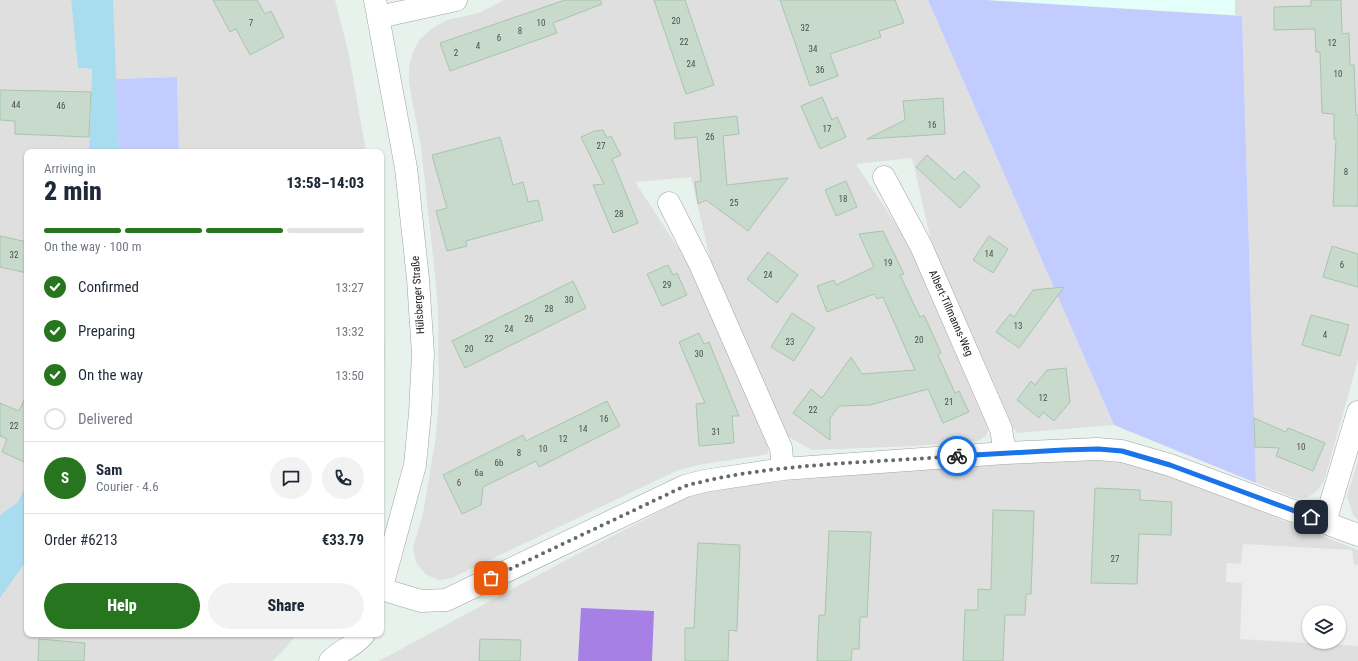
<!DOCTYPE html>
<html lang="en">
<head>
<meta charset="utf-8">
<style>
	body { margin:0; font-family:"Roboto Condensed",sans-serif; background:#f2f2f3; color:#1f2937; height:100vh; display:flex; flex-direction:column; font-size:15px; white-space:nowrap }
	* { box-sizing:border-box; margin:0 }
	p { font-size:13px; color:#747a83 }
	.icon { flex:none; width:22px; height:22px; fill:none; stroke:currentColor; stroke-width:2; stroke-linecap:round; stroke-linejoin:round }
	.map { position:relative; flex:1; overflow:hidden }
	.panel { position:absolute; left:24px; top:149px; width:360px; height:488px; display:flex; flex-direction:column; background:#fff; border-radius:8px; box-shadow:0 1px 3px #0004 }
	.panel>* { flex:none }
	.buttons { position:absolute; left:1302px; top:605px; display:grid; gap:8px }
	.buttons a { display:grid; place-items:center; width:44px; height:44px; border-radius:50%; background:#fff; box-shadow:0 1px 3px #0004; font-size:20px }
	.pin { position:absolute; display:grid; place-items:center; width:34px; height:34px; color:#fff; margin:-17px; border-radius:8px; box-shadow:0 2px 6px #0006 }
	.courier { position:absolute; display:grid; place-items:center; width:40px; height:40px; margin:-20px; border:3px solid #1a73e8; border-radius:50%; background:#fff; color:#222; box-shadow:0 1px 5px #0007 }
	.head em { font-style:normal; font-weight:800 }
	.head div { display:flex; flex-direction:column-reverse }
	.head { display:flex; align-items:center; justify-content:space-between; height:68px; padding:0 20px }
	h1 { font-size:26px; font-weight:800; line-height:30px }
	.bar { display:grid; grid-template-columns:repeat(4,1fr); gap:6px 4px; align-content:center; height:48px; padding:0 20px }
	.bar i { height:5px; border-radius:3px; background:#e0e1e3 }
	.bar .active { background:#27751e }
	.bar p { grid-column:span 4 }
	.line { display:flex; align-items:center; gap:10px; padding:0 20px; border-top:1px solid #e0e1e3 }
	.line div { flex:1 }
	.round { display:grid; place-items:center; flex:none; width:42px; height:42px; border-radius:21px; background:#f2f2f3 }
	ol { padding:0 20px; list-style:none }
	li { display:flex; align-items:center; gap:12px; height:44px }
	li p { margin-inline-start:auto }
	li .icon { padding:4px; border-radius:50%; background:#27751e; color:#fff; stroke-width:4 }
	li:last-child { color:#747a83 }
	li i { width:22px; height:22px; border:2px solid #e0e1e3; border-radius:50% }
	.primary-button { display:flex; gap:8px; margin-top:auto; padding:8px 20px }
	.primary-button a { flex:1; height:46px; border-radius:24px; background:#27751e; color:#fff; font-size:16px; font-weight:800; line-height:46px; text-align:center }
	.primary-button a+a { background:#f2f2f3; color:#1f2937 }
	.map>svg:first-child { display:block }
	.residential { fill:#dedfde; fill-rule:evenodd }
	.education { fill:#e3fff9 }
	.grass { fill:#aadcef }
	.park { fill:#c3ccfe }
	.pitch { fill:#a780e6 }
	.parking { fill:#ededed; fill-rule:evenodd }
	.building { fill:#c7dacb; stroke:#a8c5ae }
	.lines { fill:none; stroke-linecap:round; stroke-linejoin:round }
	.minor-casing { stroke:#a2a2a2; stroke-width:23 }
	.minor { stroke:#fff; stroke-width:22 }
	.done { stroke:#666a68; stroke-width:4; stroke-dasharray:0 7.2 }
	.route { stroke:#1a73e8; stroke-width:5 }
	.labels { text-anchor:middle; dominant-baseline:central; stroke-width:3.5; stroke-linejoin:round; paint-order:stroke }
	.number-label { font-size:9px; fill:#4a4f4c }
	.street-label { font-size:11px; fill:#212121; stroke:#fff }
</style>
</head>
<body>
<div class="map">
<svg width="1358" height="661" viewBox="0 0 1358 661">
	<rect width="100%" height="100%" fill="#e7f2ec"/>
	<!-- residential -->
	<path class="residential" d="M0,0H71L78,68L92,69L89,152H27V482L18,502L0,515Z
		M113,0H335L349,55L366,152H179L177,77L115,79Z
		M504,0H928L1114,425L1018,433L1013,428L932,245L912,158L856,164L910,246L989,428L986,436L978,441L914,446L812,450L787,436L711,263L691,177L635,182L690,266L768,444V454L698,465L676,471L452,578L438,580L425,574L416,562L413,547L423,514L435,442L439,400L438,311L435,274L421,147L409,83V66L413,52L420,39L433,28L447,20L479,13Z
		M1235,0H1358V360L1324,481L1315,493L1305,498H1295L1256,483L1242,16L1235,15Z
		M381,283L385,353L381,419Z
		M1113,459L1165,473L1358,550V661H379L570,558L690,496L710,489L784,481L1010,463ZM1309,612H1339V642H1309Z
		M1358,460V520L1353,515L1347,496Z
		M27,560V634H297L282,652L272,661H0V598Z"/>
	<!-- education -->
	<path class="education" d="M985,0H1235V15Z"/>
	<!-- grass -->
	<path class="grass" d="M71,0H113L119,152H89L92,69L78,68Z
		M27,482V560L0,598V515L18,502Z"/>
	<!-- park -->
	<path class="park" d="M928,0H985L1242,16L1256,483L1114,425Z
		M177,77L179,152H119L115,79Z"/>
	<!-- pitch -->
	<path class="pitch" d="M581,608L654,611L652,661H578Z"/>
	<!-- parking -->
	<path class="parking" d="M1243,544L1352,550L1354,564L1358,565V646L1240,639L1242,583L1226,582L1227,563L1241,564ZM1309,612H1339V642H1309Z"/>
	<!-- building -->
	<path class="building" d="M213,0H257L265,14L271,11L284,37L250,55L236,29L230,32Z
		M565,0H600L602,4L553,23L557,33L450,71L440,43Z
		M654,0H685L714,85L686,94Z
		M780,0H895L904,23L879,31L881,37L830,54L838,76L810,86Z
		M1311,0H1341L1342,34L1349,33L1350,65H1354L1356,115H1358V206H1333L1336,139H1334V114L1322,113L1320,52H1316L1315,29L1274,30V7L1311,6Z
		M0,90L91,92L89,137L15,134V121L0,120Z
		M822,97L832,120L837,117L846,137L820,149L801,106Z
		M943,98L945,134L867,139L905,120L903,101Z
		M737,116L739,134L723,136L727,185L788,178L748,231L706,200L698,204L695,182L701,181L697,137L675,139L674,123Z
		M603,130L607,138L611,136L621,155L612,159L638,223L613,233L593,185L604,184L581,137L595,131Z
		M500,137L513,185L523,182L528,202L538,200L543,220L466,241L467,246L447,251L436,211L447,208L432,155Z
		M927,155L955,180L964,171L980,186L960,208L916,167Z
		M846,181L857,207L836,216L825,190Z
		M883,231L904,274L900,275L920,317L924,315L941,353L938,355L955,393L959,391L969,412L943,423L928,389L870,405L839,406L830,418V440L793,413L811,389L822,398L851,357L862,374L915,370L883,297L877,299L874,294L827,312L817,286L834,280L836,285L874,267L859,234Z
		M0,236L27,242V273L0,267Z
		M989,236L1008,249L993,273L973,260Z
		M1332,246L1358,254V287L1323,277Z
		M768,252L798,275L777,303L747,279Z
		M668,265L673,275L677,273L687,295L662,306L647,274Z
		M573,281L586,308L465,368L452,341Z
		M1064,287L1019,348L996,332L1010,314L1014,317L1033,290Z
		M792,313L815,328L794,361L771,347Z
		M1311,315L1349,325L1340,356L1302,345Z
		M699,333L704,344L709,342L739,416H732L734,443L699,446L696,404L705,403L679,342Z
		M1066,368L1070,402L1054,421L1043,412L1039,418L1017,400L1031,381L1035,385L1047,370Z
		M27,394V463L2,452L7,439L0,436V403L19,411Z
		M607,401L620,426L539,467L536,461L483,487L481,505L462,514L443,475L523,435L526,441Z
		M1254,418L1286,432L1288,428L1325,443L1313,471L1276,456L1279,448L1255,447Z
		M1095,488L1140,490V500L1172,502L1171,535L1139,534L1137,584L1091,583Z
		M993,510L1034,511L1031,594H1026L1025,615H1005L1003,661H963L965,610H978V589L991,590Z
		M829,531L871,532L867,617H860L859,649H852L851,661H817L819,615H825Z
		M698,543L740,545L737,631L729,630L728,661H685V628H694Z
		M39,639L85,643L84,661H38Z
		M480,639L521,640L520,661H479Z"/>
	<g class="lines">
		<defs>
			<path id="minor" d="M375,0L406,168L418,279L423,354L420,413L415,465L381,590
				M379,17L456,0
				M884,177L921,246L1001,429L1005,453
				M669,203L700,264L781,448L783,469
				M1325,522L1358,412
				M381,589L421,601L446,600L685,486L704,481L783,469L1005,453L1097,449L1122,451L1170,465L1358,535
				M330,661C340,650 356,646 364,634"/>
		</defs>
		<!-- minor casing -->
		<use href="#minor" class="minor-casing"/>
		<!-- minor -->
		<use href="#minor" class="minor"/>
	</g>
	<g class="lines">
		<!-- done -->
		<path class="done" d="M491,578L685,486C769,463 870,463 957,456"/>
		<!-- route -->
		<path class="route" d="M957,456L1063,450L1098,449L1122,451L1170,465L1311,517"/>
	</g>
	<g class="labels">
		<!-- number labels -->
		<g class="number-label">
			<text x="676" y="21">20</text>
			<text x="251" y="23">7</text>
			<text x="541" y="23">10</text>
			<text x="805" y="28">32</text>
			<text x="520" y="31">8</text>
			<text x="499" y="38">6</text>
			<text x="684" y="42">22</text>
			<text x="1332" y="43">12</text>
			<text x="478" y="46">4</text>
			<text x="813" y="49">34</text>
			<text x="456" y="53">2</text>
			<text x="691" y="64">24</text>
			<text x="820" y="70">36</text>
			<text x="1338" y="74">10</text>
			<text x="16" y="105">44</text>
			<text x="61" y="106">46</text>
			<text x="932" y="125">16</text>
			<text x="827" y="129">17</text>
			<text x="710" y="137">26</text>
			<text x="601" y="146">27</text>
			<text x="1346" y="172">8</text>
			<text x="843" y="199">18</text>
			<text x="734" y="203">25</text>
			<text x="619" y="214">28</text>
			<text x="989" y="254">14</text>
			<text x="14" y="255">32</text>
			<text x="888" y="263">19</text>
			<text x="1342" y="265">6</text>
			<text x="768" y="275">24</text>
			<text x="667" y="285">29</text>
			<text x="569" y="300">30</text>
			<text x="549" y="309">28</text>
			<text x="529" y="319">26</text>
			<text x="1018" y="326">13</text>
			<text x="509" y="329">24</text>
			<text x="1325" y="335">4</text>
			<text x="489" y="339">22</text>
			<text x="919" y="340">20</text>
			<text x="790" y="342">23</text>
			<text x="469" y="349">20</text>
			<text x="699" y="354">30</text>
			<text x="1043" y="398">12</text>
			<text x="949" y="402">21</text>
			<text x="813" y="410">22</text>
			<text x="604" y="419">16</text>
			<text x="14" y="426">22</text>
			<text x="583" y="429">14</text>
			<text x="716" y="432">31</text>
			<text x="563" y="439">12</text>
			<text x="1301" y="447">10</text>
			<text x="543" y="449">10</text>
			<text x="519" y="453">8</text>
			<text x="499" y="463">6b</text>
			<text x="479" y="473">6a</text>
			<text x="459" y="483">6</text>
			<text x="1115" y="559">27</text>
		</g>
		<!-- street labels -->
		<g class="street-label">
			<text transform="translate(418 295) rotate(-94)">Hülsberger Straße</text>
			<text transform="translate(951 313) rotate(66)">Albert-Tillmanns-Weg</text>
		</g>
	</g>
</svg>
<div class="buttons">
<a><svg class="icon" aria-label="layers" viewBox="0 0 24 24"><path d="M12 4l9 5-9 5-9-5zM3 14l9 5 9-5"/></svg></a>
</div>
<div class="pin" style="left:491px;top:578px;background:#ea580c"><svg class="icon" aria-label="bag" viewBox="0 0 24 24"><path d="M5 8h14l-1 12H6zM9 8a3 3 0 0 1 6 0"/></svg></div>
<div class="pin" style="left:1311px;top:517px;background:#1f2937"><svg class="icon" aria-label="home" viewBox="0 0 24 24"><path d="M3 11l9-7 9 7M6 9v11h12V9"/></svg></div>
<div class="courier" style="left:957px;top:456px"><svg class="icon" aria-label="bike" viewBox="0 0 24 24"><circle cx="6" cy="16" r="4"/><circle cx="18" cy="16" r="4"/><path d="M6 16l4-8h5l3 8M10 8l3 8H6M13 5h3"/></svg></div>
<section class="panel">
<div class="head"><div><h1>2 min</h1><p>Arriving in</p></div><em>13:58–14:03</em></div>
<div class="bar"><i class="active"></i><i class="active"></i><i class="active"></i><i></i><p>On the way · 100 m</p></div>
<ol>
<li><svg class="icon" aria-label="check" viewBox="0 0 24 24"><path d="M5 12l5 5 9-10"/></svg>Confirmed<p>13:27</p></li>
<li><svg class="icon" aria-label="check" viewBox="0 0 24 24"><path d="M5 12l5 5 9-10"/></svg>Preparing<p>13:32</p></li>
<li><svg class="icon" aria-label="check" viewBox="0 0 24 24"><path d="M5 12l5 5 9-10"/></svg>On the way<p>13:50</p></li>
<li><i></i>Delivered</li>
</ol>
<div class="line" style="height:72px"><b class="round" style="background:#27751e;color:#fff">S</b><div><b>Sam</b><p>Courier · 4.6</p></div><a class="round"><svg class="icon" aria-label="chat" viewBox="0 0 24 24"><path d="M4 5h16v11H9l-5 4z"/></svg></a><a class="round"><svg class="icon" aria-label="phone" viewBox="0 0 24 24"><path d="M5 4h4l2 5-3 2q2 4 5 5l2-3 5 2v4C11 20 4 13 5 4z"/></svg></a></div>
<div class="line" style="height:52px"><div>Order #6213</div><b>€33.79</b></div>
<div class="primary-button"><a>Help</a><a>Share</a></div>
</section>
</div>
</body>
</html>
